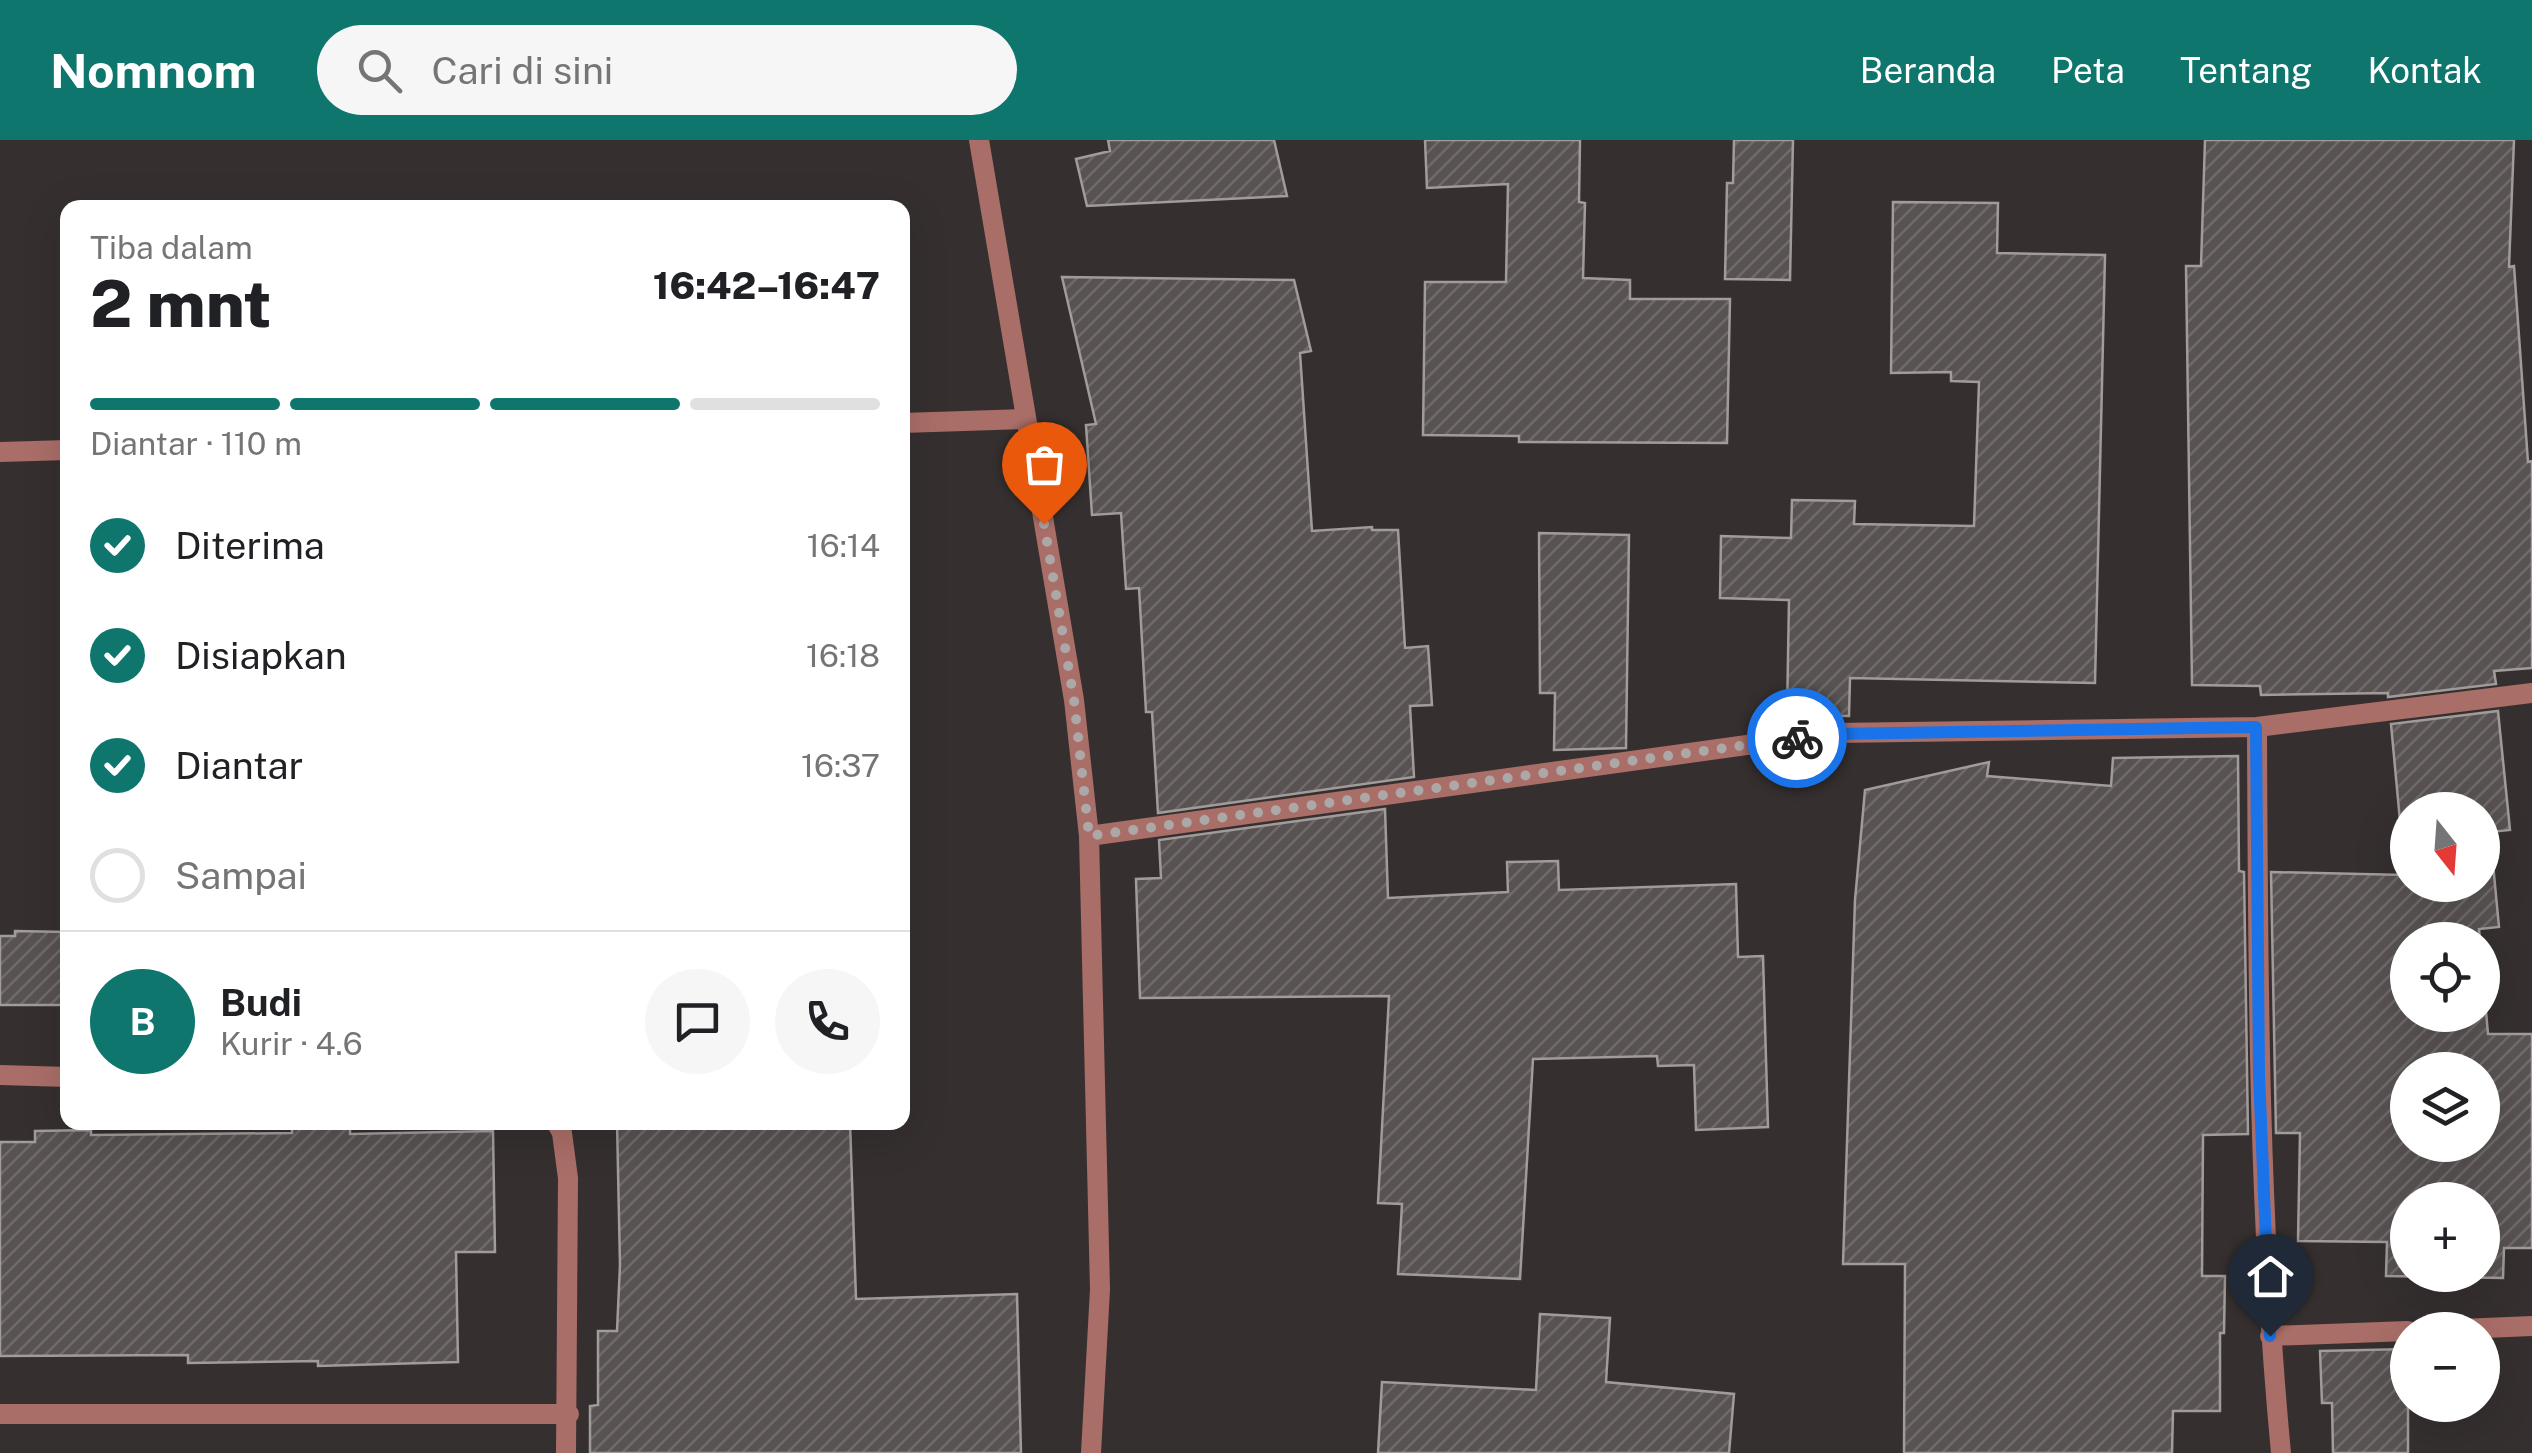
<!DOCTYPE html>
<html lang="id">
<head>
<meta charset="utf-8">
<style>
	body { margin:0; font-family:"Public Sans",sans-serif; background:#f6f6f6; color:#202124; height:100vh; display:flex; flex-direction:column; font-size:38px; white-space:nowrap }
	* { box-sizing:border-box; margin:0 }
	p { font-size:32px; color:#757577 }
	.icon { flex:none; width:55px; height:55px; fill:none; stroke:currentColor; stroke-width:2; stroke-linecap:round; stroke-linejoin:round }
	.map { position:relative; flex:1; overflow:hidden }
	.panel { position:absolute; left:60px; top:60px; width:850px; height:930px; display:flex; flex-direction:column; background:#fff; border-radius:20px; box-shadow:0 10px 40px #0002 }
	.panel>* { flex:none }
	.needle { width:65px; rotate:163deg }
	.buttons { position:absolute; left:2390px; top:652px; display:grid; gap:20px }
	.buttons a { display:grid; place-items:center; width:110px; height:110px; border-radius:50%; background:#fff; box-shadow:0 10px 40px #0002; font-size:50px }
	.pin { position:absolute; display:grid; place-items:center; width:85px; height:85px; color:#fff; margin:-102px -42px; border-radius:50% 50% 50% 0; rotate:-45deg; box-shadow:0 0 10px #0007 }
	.pin .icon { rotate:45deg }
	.courier { position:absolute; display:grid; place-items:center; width:100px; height:100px; margin:-50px; border:8px solid #1a73e8; border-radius:50%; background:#fff; color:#222; box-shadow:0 2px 12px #0007 }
	.summary em { font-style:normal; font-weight:800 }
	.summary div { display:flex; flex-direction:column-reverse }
	.summary { display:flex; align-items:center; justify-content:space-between; height:170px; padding:0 30px }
	h1 { font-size:65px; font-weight:800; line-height:75px }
	.bar { display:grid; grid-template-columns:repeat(4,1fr); gap:15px 10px; align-content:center; height:120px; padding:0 30px }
	.bar i { height:12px; border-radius:8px; background:#e0e0e0 }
	.bar .current { background:#0f766e }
	.bar p { grid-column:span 4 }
	.line { display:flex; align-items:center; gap:25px; padding:0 30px; border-top:2px solid #e0e0e0 }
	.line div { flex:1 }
	.round { display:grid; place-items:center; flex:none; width:105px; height:105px; border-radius:52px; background:#f6f6f6 }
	ol { padding:0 30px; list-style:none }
	li { display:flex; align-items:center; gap:30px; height:110px }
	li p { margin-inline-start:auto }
	li .icon { padding:10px; border-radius:50%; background:#0f766e; color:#fff; stroke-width:4 }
	li:last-child { color:#757577 }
	li i { width:55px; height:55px; border:5px solid #e0e0e0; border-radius:50% }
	header { display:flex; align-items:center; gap:60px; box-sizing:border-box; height:140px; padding:0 50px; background:#0f766e; color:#fff }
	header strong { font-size:48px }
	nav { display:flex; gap:55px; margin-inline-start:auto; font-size:35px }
	.search { width:700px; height:90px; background:#f6f6f6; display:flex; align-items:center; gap:25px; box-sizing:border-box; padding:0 35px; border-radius:55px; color:#757577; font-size:38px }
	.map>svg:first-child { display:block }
	.building { fill:url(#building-hatch); stroke:#a19b9a; stroke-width:2.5; fill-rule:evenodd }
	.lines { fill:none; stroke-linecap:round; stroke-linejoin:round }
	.minor { stroke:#aa6e68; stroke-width:20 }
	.done { stroke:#aca8a7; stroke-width:10; stroke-dasharray:0 18 }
	.route { stroke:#1a73e8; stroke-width:12 }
</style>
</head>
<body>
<header>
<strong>Nomnom</strong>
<div class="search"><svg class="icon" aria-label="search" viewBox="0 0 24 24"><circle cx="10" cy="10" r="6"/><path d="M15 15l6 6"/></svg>Cari di sini</div>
<nav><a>Beranda</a><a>Peta</a><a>Tentang</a><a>Kontak</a></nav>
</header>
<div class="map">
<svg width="2532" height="1313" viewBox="0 0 2532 1313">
	<defs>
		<pattern id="building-hatch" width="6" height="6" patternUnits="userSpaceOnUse" patternTransform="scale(2.5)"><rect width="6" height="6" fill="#585252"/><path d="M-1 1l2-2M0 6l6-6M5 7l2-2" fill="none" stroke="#706b6b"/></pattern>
	</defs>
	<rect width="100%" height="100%" fill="#35302f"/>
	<!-- building -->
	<path class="building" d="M1108,0H1274L1287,56L1087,66L1076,19L1110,11Z
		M1425,0H1580L1579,62L1585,63L1583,138L1630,140V159H1730L1727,303L1519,302V296L1423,295L1425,142H1506L1508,44L1427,48Z
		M1734,0H1793L1790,140L1725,139L1727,43H1733Z
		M2205,0H2514L2509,127L2514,126L2528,322L2532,321V528L2494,531L2496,544L2388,557V553L2261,555L2260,546L2192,545L2186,126H2201Z
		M1893,62L1998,63L1997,113L2105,115L2095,543L1850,538L1849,576L1787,575L1789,460L1720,458L1721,396L1791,398L1792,360L1855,361L1854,384L1974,386L1979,242L1951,241V232L1891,233Z
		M1062,137L1294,140L1311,211L1300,213L1312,391L1372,387V390H1398L1405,508L1428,506L1432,565L1410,566L1414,637L1158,673L1152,572H1146L1139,448L1126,449L1121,373L1092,375L1086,285L1096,284Z
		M1539,393L1629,395L1626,608L1554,610L1555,553H1540Z
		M2498,571L2510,690L2490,692L2499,787L2479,789L2480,800H2408V875H2482V826L2488,894H2532V1108H2504L2503,1138L2386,1136L2387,1102L2298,1101L2300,993H2276L2271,732L2405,735L2391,584ZM2408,670H2482V745H2408ZM2408,930H2482V1005H2408ZM2408,1060H2482V1135H2408Z
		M2238,616L2239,731L2244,732L2248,994L2203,995L2202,1136H2225L2224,1193H2220V1271H2173L2172,1313H1904L1905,1124H1843L1855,760L1865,650L1989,622L1987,636L2111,646L2113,618Z
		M1385,669L1388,758L1508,752L1507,722L1558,721L1559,750L1736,744L1738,817L1763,816L1768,987L1696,990L1694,925L1658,926L1657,916L1533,919L1520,1139L1398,1134L1402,1064L1378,1063L1389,856L1140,858L1136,739L1161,738L1159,700Z
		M15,791L67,792L66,865H0V796H15Z
		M617,982H850L856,1159L1017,1154L1021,1313H590V1266L598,1265V1191H617L620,1125Z
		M292,987H350V994L493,991L495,1112H456L458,1222L318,1226V1221L188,1223V1215L0,1216V1002H35V991L91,990V995L292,993Z
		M1540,1174L1610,1178L1606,1242L1734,1254L1729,1313H1378L1382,1242L1536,1250Z
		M2408,1209V1313H2333L2332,1263H2322L2320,1211Z"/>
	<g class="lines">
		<!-- minor -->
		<path class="minor" d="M979,0L1074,560L1089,696L1100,1149L1091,1313
			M902,283L1026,279
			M0,312L68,310
			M2257,587C2258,829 2258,1072 2281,1313
			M1089,696L1834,593L2257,587L2532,553
			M0,935L68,937
			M556,982L562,993L568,1038L566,1313
			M2438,1190L2532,1186
			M2270,1196L2408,1191
			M0,1274H569"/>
	</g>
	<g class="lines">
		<!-- done -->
		<path class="done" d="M1044,384L1074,560L1089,696L1797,598"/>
		<!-- route -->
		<path class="route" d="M1797,598L1834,594L2256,587L2259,936L2270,1196"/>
	</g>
</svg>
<div class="buttons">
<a><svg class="needle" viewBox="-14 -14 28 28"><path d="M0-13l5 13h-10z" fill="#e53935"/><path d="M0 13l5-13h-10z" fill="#757577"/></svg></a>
<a><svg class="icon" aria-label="locate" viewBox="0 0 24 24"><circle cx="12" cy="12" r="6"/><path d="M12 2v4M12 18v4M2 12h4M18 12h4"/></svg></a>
<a><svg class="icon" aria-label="layers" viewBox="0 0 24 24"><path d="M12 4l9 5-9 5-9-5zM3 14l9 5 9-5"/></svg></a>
<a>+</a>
<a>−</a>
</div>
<div class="pin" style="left:1044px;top:384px;background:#ea580c"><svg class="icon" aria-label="bag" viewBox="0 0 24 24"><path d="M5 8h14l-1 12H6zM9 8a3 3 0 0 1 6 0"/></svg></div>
<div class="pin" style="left:2270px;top:1196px;background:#1f2937"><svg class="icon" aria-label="home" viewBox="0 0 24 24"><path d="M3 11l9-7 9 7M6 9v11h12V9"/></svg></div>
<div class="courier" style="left:1797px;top:598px"><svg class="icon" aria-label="bike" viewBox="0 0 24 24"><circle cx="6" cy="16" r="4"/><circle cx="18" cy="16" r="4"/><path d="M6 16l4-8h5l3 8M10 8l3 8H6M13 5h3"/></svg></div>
<section class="panel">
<div class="summary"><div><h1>2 mnt</h1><p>Tiba dalam</p></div><em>16:42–16:47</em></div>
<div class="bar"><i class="current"></i><i class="current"></i><i class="current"></i><i></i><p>Diantar · 110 m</p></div>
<ol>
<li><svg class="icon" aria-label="check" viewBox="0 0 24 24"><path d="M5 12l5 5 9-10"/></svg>Diterima<p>16:14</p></li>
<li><svg class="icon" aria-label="check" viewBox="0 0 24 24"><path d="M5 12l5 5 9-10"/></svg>Disiapkan<p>16:18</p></li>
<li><svg class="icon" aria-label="check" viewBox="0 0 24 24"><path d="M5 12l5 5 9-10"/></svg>Diantar<p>16:37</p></li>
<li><i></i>Sampai</li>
</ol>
<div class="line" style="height:180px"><b class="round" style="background:#0f766e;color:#fff">B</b><div><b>Budi</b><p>Kurir · 4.6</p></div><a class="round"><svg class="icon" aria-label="chat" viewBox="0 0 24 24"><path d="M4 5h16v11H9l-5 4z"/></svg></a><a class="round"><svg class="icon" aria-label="phone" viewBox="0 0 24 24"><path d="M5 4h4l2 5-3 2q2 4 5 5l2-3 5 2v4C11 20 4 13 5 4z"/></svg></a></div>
</section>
</div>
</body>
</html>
